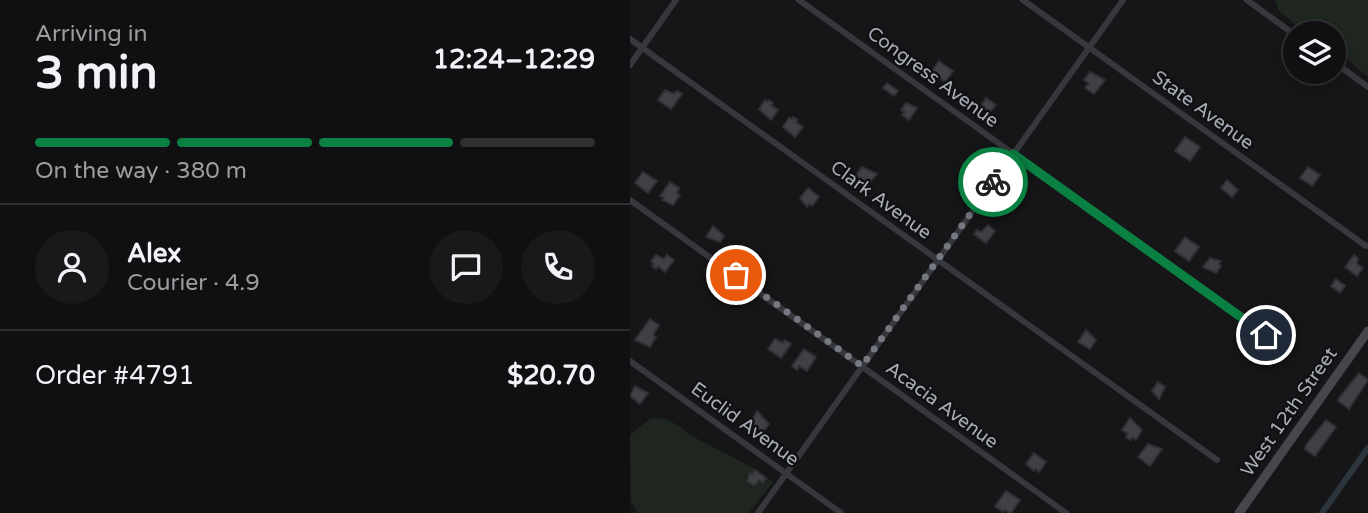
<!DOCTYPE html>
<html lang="en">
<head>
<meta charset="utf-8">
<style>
	body { margin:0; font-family:"Varela Round",sans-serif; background:#19191b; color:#f1f3f6; height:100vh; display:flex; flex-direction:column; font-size:26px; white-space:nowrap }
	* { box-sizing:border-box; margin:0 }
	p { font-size:23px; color:#9c9d9f }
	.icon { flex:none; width:38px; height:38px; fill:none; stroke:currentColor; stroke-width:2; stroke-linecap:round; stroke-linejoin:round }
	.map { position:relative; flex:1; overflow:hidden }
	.sheet { display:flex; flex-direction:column; background:#101012; width:630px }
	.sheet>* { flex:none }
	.tools { position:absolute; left:653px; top:21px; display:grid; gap:14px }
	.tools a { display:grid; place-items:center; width:63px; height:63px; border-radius:50%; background:#101012; box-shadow:0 4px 10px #0003,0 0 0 2px #303032; font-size:35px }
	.pin { position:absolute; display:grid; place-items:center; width:60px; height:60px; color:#fff; margin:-30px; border:4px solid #fff; border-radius:50%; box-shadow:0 2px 7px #0007 }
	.courier { position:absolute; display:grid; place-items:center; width:70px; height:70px; margin:-35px; border:5px solid #0b8043; border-radius:50%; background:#fff; color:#222; box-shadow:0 2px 9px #0007 }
	.summary em { font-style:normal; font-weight:700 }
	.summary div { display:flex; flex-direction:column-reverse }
	.summary { display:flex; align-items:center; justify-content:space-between; height:119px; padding:0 35px }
	h1 { font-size:46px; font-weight:700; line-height:52px }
	.bar { display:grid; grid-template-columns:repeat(4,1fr); gap:10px 7px; align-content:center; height:84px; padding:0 35px }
	.bar i { height:9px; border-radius:5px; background:#303032 }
	.bar .current { background:#0b8043 }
	.bar p { grid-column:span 4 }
	.line { display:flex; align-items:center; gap:18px; padding:0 35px; border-top:2px solid #303032 }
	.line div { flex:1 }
	.round { display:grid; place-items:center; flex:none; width:74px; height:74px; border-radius:37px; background:#19191b }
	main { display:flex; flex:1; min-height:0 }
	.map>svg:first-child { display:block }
	.green { fill:#1e261f }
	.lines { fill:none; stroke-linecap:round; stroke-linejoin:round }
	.canal { stroke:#2c353c; stroke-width:6 }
	.building { fill:#404145; stroke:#303034; stroke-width:2 }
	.street { stroke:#37383d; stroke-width:6 }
	.secondary { stroke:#45474d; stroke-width:9 }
	.done { stroke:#757880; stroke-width:7; stroke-dasharray:0 12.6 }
	.route { stroke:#0b8043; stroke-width:9 }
	.labels { text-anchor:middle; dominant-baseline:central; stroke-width:5; stroke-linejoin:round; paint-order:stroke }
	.street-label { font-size:19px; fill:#a8adb8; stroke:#111113 }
</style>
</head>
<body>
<main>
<section class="sheet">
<div class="summary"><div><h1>3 min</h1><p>Arriving in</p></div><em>12:24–12:29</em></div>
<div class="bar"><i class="current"></i><i class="current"></i><i class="current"></i><i></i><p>On the way · 380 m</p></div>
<div class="line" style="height:126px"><a class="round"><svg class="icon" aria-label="person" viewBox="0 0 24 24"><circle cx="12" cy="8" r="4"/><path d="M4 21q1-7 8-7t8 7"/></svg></a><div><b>Alex</b><p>Courier · 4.9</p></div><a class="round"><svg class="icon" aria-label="chat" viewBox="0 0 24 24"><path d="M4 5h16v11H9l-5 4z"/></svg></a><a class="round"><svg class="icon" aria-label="phone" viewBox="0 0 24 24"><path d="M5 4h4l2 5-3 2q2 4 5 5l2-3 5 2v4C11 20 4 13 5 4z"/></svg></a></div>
<div class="line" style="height:91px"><div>Order #4791</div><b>$20.70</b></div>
</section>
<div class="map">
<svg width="738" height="513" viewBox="0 0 738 513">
	<rect width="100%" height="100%" fill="#161618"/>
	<!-- green -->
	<path class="green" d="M645,0H738V77L704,48V33H676L649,11Z
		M21,418L36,419L49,426L60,435L125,469L143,482L119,513H8L1,502L0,435Z"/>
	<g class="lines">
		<!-- canal -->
		<path class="canal" d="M692,513L738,448"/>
	</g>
	<!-- building -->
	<path class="building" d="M309,61L323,71L315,82L307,76L305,79L299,75Z
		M460,72L475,80L464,94L455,88L459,83L454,80Z
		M257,83L268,91L264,96L253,88Z
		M35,90L44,94L47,91L52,94L41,109L28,100Z
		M356,98L366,105L359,113L351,106Z
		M135,100L137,102L139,100L143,103L141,105L148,110L141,120L129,109Z
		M276,103L287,108L279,120L272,115L275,112L271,110Z
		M163,117L168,120L166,122L173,127L165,137L153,127L159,118L162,119Z
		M555,137L570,147L560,161L545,151Z
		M232,167L247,174L236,187L223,180Z
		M678,167L690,175L682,186L670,178Z
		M13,172L27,181L18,193L5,183Z
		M597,180L608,190L602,197L591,188Z
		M40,182L49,188L47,193L50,195L43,205L32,200L34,198L30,196Z
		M178,188L189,197L182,206L179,204L177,207L170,198Z
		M358,225L365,231L356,243L344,234L347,230L351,232Z
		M83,226L94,236L90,242L76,237Z
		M555,237L569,247L559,261L545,251Z
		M26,255L34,259L37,255L44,260L35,272L28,266L26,269L22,266L24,264L21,261Z
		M724,255L728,258L727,264L733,268L727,276L715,267Z
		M580,258L591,261L589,264L591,266L586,273L573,267Z
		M706,279L715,286L710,293L701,286Z
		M20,319L29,325L23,335L26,337L20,347L5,340Z
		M456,330L466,340L460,349L448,342Z
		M145,339L153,343L155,340L161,344L151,358L138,349Z
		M174,349L186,357L177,371L169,366L167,370L162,366Z
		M729,373L738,380L719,409L708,401L709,398Z
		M528,382L535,387L529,399L522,391Z
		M5,386L18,393L10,404L0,396Z
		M127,411L139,424L130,436L119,426Z
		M500,418L512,430L506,440L502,437L500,440L496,437L498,434L492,430Z
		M696,420L706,427L685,456L675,449L676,445Z
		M518,444L532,449L520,466L508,457Z
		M404,453L416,462L409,472L406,469L404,471L396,464Z
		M125,470L136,478L133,483L129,480L124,486L117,481L120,472L122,474Z
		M376,491L390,500L381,513L374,510L373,512L365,506Z"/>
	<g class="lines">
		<!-- street -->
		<path class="street" d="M169,0L657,350
			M393,0L736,246
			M617,0L665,35
			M0,39L587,460
			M704,62L738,87
			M0,65L46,0
			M0,200L436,513
			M0,361L211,513
			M128,513L493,0"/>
		<!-- secondary -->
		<path class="secondary" d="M609,513L738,331"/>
	</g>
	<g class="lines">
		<!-- done -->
		<path class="done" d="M106,275L232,366L363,182"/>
		<!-- route -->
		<path class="route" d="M363,182L383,154L636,335"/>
	</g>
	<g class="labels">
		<!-- street labels -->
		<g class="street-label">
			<text transform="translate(303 77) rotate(36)">Congress Avenue</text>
			<text transform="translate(573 110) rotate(36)">State Avenue</text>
			<text transform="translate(251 200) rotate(36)">Clark Avenue</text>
			<text transform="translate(312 405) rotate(36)">Acacia Avenue</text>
			<text transform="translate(659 412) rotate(-55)">West 12th Street</text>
			<text transform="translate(115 424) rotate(36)">Euclid Avenue</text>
		</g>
	</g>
</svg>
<div class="tools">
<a><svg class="icon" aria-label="layers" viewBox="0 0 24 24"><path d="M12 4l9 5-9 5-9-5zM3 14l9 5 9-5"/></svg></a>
</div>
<div class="pin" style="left:106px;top:275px;background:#ea580c"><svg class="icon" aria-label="bag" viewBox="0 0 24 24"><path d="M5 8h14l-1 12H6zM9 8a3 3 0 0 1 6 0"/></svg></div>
<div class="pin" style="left:636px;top:335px;background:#1f2937"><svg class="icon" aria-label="home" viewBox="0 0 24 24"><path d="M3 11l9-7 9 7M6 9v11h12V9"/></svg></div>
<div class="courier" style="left:363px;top:182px"><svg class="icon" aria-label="bike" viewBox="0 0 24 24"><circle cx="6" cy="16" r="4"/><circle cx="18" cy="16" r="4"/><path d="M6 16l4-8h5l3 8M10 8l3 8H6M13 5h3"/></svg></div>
</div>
</main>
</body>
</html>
